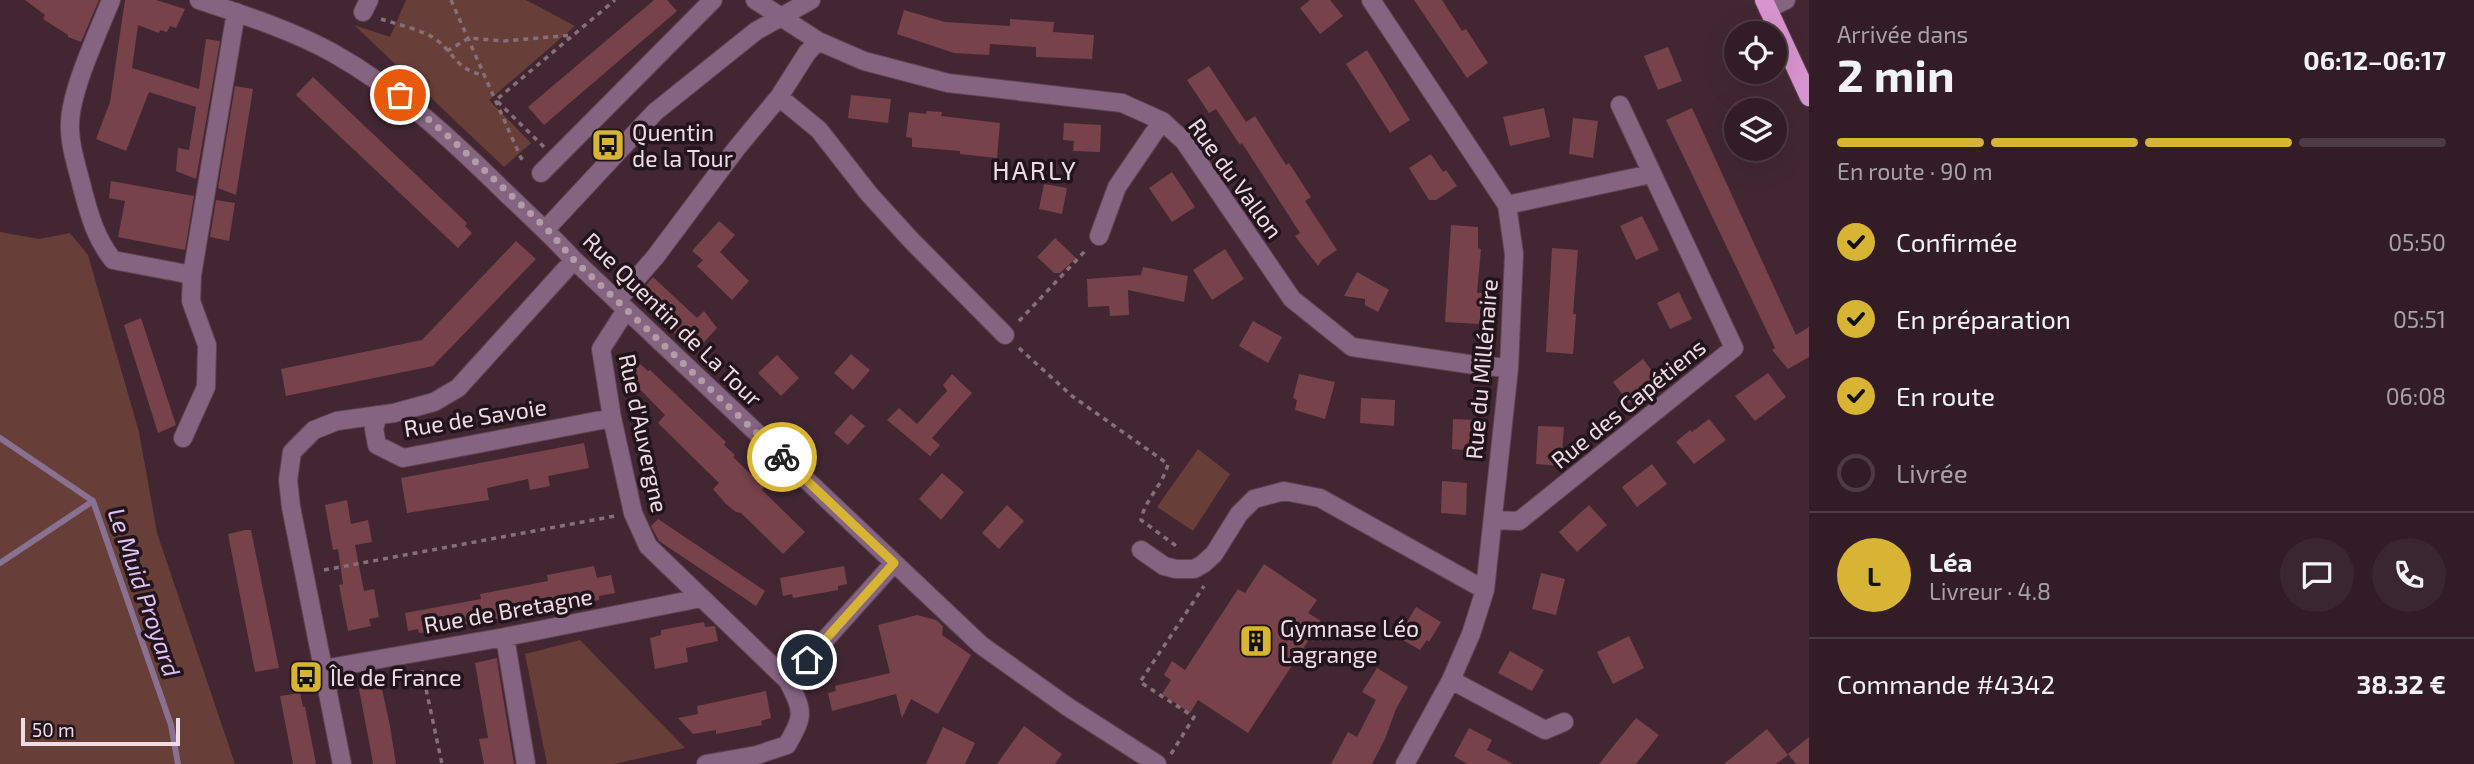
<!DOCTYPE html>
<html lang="fr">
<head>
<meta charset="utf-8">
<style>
	body { margin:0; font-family:"Exo 2",sans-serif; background:#3a262e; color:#f1f3f6; height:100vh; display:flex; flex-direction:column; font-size:26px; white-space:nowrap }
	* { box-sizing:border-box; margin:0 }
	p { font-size:23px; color:#a8a2a7 }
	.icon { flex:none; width:38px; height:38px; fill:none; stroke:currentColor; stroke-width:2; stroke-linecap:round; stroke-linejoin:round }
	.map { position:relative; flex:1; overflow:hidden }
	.sheet { display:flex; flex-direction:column; background:#321d26; width:665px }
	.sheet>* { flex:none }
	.buttons { position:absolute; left:1724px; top:21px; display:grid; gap:14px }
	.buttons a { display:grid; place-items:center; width:63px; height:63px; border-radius:50%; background:#321d26; box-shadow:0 7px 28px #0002,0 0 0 2px #4d3b43; font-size:35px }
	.scale { position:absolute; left:21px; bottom:18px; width:159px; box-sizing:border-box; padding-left:7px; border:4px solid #eedbe3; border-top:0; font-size:19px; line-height:24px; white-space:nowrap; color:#eedbe3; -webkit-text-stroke:5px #21141a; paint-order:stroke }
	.pin { position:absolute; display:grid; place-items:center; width:60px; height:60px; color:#fff; margin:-30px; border:4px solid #fff; border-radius:50%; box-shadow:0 2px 7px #0007 }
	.courier { position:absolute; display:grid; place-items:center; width:70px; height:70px; margin:-35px; border:5px solid #d7b434; border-radius:50%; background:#fff; color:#222; box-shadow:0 2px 9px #0007 }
	.head em { font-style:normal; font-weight:700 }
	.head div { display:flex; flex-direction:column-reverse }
	.head { display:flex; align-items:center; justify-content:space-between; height:119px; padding:0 28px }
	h1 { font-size:46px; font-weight:700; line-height:52px }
	.bar { display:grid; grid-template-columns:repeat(4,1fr); gap:10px 7px; align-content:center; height:84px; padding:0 28px }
	.bar i { height:9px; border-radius:5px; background:#4d3b43 }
	.bar .current { background:#d7b434 }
	.bar p { grid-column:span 4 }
	.line { display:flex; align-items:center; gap:18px; padding:0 28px; border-top:2px solid #4d3b43 }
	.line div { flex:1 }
	.round { display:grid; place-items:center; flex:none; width:74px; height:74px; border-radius:37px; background:#3a262e }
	ol { padding:0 28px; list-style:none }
	li { display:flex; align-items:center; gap:21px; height:77px }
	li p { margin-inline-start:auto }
	li .icon { padding:7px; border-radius:50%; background:#d7b434; color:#111; stroke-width:4 }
	li:last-child { color:#a8a2a7 }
	li i { width:38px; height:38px; border:4px solid #4d3b43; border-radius:50% }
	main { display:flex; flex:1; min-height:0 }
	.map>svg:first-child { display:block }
	.green { fill:#673f38 }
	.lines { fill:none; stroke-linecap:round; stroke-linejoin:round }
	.stream { stroke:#887191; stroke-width:6 }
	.building { fill:#77424a }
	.minor-casing { stroke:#5e444f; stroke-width:20 }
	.major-casing { stroke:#5e444f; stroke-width:20 }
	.path { stroke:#876f79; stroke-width:3.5; stroke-dasharray:5 5; stroke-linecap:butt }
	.minor { stroke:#856481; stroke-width:18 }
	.major { stroke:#d894d1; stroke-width:18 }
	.done { stroke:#b29ca5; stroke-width:7; stroke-dasharray:0 12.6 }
	.route { stroke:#d7b434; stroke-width:9 }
	.labels { text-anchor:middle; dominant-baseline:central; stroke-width:7; stroke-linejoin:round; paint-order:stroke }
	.poi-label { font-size:23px; fill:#eedbe3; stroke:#21141a; text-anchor:start }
	.street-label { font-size:23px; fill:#eedbe3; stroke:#21141a }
	.water-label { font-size:24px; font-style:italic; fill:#e0c1f9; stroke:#21141a }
	.quarter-label { font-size:26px; letter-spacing:2px; fill:#eedbe3; stroke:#21141a }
</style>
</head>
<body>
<main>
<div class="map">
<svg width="1809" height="764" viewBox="0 0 1809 764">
	<rect width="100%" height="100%" fill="#422733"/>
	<!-- green -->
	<path class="green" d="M406,0H526L575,26L489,100L531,143L504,167L354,25L390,37Z
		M0,232L39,239L70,233L88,255L139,432L157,533L235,764H0Z
		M1198,449L1230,474L1193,531L1157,507Z
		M580,640L685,748L614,764H547L525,654Z"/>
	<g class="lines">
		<!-- stream -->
		<path class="stream" d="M0,438L93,501L171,725L178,764
			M0,563L93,501"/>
	</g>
	<!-- building -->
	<path class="building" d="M25,0H99L81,42L68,37V35L43,19L45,15Z
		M125,0H156L185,9L176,28L170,26L167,32L160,30L159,33L138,25L132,68L199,89L206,39L220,41L196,179L176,171L178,148L189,150L196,107L149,92L126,151L96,139L110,102Z
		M654,0H667L677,11L544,125L528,107Z
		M1310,0H1330L1343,16L1320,34L1300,8Z
		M1414,0H1442L1462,31L1466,29L1488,63L1467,78Z
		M904,10L945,22L1010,26V19L1054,22L1053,32L1094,35L1092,59L1036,57V47L990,44L989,55L954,53L897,34Z
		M1668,47L1682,81L1658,90L1644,56Z
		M1367,50L1410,120L1390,133L1346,64Z
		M1209,66L1246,122L1255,116L1286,165L1289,163L1311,197L1305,201L1337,250L1322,260L1318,266L1295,236L1300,233L1242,143L1240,145L1216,109L1209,113L1187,80Z
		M313,77L467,223L465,226L472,233L458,248L296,95Z
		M235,86L253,89L236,195L218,188Z
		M851,95L891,99L888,123L848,118Z
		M1544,108L1550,137L1510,146L1503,117Z
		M1692,108L1796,335L1809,327V357L1788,369L1772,350L1775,348L1666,120Z
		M927,111L942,112L941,116L1000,123L997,158L960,154V151L912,147V138L906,137L909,112L926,114Z
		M1573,118L1598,121L1593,158L1569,154Z
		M1064,123L1101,125L1100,152L1073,151L1074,141L1063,140Z
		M1431,154L1443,172L1446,170L1457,186L1436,200H1429L1409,168Z
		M1172,172L1195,207L1172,222L1149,188Z
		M111,181L194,196L185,250L118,237L125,201L109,198Z
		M1044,184L1067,188L1062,214L1039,209Z
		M216,200L235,203L229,241L210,237Z
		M1642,216L1659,250L1636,260L1620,226Z
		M719,221L735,235L720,252L749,281L732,300L697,266L703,260L692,251Z
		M1451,225L1478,227V248L1481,249L1477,293H1482L1480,324L1445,322Z
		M1055,238L1076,258L1060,273H1054L1037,257Z
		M516,241L536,259L433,366L286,396L281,369L422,340Z
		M1552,248L1578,250L1573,314H1576L1573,354L1546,352Z
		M1225,249L1244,279L1212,300L1193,270Z
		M1143,267L1188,276L1184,302L1128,290L1129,315L1110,316L1109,306L1088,307L1087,279L1141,275Z
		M1357,272L1389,290L1378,312L1365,305V299L1344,296Z
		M653,277L697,318L704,311L717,328L695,352L636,297Z
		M1679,292L1692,319L1670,329L1657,303Z
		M141,318L176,425L158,433L124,325Z
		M1253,321L1282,337L1268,363L1239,346Z
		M851,354L870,370L853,390L834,373Z
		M777,355L799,378L781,396L758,373Z
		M1643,359L1659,380L1629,403L1613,382Z
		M640,364L648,371L650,370L726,442L724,445L735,455L733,457L764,487L762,490L805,532L783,554L741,513L736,512L726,504L713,489L719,483L658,423L665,415L628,377Z
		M1768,373L1786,397L1755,421L1735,396Z
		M952,374L972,393L932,438L940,445L930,456L887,420L899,408L917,424L947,391L943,385Z
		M1299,374L1335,382L1325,419L1295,410L1297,400L1293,398Z
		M1361,398L1395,400L1394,426L1360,423Z
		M851,414L865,426L848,445L834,433Z
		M1453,419L1475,420L1474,451L1452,449Z
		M1709,419L1726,440L1694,464L1676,442L1690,430L1692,432Z
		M1538,426L1564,427L1561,466L1536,464Z
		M584,443L589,468L548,476L550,486L530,490L528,479L487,488L489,500L407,513L401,478Z
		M1652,464L1667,484L1637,507L1622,487Z
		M942,473L964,492L941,520L919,499Z
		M1442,481L1467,483L1466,515L1441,513Z
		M347,500L351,524L368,520L372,542L355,545L364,591L374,589L379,617L369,619L371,626L348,631L339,585L343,584L338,549L333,550L325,505Z
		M1007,505L1024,521L999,549L982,533Z
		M1589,505L1607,525L1577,552L1559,532Z
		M658,519L765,591L756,606L659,541L651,526Z
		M245,530H251L279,668L255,672L228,534Z
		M1264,564L1317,600L1308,613L1321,621L1248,733L1198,700L1190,713L1162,694L1171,680L1164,675L1172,661L1185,670L1238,589L1245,593Z
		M594,566L597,578L611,575L615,593L599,596V600L427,632L419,633L418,629L408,631L405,613L481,599L480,594L548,581L547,575Z
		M844,566L847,584L838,586V590L793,598L792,594L783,596L780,578Z
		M1541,573L1565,579L1556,615L1532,609Z
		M1416,607L1441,622L1429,642L1427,640L1420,650L1398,637Z
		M917,615L936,620L943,626L942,635L971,655L938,714L911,699L902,718L896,694L832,711L828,693L836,691L835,686L890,673L878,625Z
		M704,622L705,627L715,626L718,641L686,648L688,662L655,669L650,638L661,635V630Z
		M1629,636L1644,668L1613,684L1597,652Z
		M1510,651L1544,670L1532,691L1498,673Z
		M497,658L498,667L514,764H484L479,739L488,738L475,663Z
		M1377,668L1408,687L1396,709L1385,739L1372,764H1331L1348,732L1357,737L1376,700L1362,692Z
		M379,675L390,726L396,764H373L371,752L359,689L361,688L360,679Z
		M766,691L771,718L761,721L762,725L716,734V730L693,734L678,718L698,714L697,706Z
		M300,693L303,707H305L316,764H293L280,696Z
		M1636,718L1659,735L1636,764H1599Z
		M1024,726L1062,754L1055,764H997Z
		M943,727L975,743L965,764H926Z
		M1469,728L1492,740L1487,750L1513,764H1467L1454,756Z
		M1767,729L1788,755L1776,764H1724Z
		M1809,737V764H1796L1788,754Z"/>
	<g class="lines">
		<defs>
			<path id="minor" d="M111,0C98,33 71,89 70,123C69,145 78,170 83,191C90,217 96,239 113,260L192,275
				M199,0C244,15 291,30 333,53C399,90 452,140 506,193C529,215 552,236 574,260L981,645L1068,707L1157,764
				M755,0L818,41L864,61L948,83L1122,103L1162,121L1184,141L1292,299L1352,347L1475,365L1509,368
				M1371,0L1507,205L1514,254L1509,368L1485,590L1471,634L1451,680L1405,764
				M1768,9L1786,0
				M363,12L369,0
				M779,97L819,130L869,194L911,240L1005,335
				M541,173L713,0
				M1507,205L1651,174
				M546,229L655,112L756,31L811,0
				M1099,236L1117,187L1162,121
				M617,301L656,256L736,149L779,97L807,53L818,41
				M626,310L601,349L612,418L633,513L648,546L788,681C804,713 804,715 787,745L757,755L706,764
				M378,415L374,429L377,445L403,458L612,418
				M183,438L206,387L207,345L191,301L192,275L236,12
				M1493,520L1519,521L1734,348L1620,105
				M1141,550L1164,566L1176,569H1194L1203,564L1214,554L1239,514L1254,499L1284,491L1320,498L1485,590
				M505,637L526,764
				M323,669L505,637L701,598
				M1451,680L1545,730L1564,722
				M788,681L894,563
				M342,764L291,507L288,480L292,452L314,430L337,421L394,413L434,402L458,388L574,260"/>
			<path id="major" d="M1764,0L1809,97"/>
		</defs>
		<!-- minor casing -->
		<use href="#minor" class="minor-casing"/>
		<!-- major casing -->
		<use href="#major" class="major-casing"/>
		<!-- path -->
		<path class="path" d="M451,0L521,158L527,162
			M381,19C396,24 427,31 438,41C458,58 455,68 485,76
			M447,51L469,38L504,41L573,35
			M544,147L496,100L615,0
			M1019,321L1086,250
			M1019,348L1072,396L1168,464C1163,485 1145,499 1141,520L1179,548
			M324,570L615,516
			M422,670L442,764
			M1171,754L1194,717L1140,682L1204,586"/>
		<!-- minor -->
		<use href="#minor" class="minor"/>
		<!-- major -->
		<use href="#major" class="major"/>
	</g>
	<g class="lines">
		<!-- done -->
		<path class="done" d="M400,95L448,136L547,229L574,260L782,457"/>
		<!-- route -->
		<path class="route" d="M782,457L894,563L807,660"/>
	</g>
	<!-- icons -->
	<defs>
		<symbol id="bus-square" viewBox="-11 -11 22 22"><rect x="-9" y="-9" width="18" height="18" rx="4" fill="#d7b434" stroke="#21141a"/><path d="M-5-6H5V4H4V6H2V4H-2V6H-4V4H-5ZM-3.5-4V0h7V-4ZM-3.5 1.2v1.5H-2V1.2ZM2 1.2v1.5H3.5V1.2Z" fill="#111"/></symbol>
		<symbol id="building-square" viewBox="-11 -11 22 22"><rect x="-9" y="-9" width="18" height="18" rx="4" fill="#d7b434" stroke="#21141a"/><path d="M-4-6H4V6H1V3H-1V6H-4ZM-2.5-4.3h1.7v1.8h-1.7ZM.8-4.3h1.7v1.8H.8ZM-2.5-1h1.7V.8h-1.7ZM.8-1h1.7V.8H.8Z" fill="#111"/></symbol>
	</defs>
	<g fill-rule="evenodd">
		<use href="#bus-square" x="589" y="126" width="38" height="38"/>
		<use href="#building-square" x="1237" y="622" width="38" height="38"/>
		<use href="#bus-square" x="287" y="658" width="38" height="38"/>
	</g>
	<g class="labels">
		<!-- poi labels -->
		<g class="poi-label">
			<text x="632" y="132">Quentin<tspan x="632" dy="26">de la Tour</tspan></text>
			<text x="1280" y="628">Gymnase Léo<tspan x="1280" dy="26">Lagrange</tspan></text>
			<text x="330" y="677">Île de France</text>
		</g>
		<!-- street labels -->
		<g class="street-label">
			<text transform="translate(1236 178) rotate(54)">Rue du Vallon</text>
			<text transform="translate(673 319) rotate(44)">Rue Quentin de La Tour</text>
			<text transform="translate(1481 369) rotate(-85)">Rue du Millénaire</text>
			<text transform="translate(1628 403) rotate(-39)">Rue des Capétiens</text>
			<text transform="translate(475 417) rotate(-9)">Rue de Savoie</text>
			<text transform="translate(644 433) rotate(78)">Rue d'Auvergne</text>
			<text transform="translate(508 610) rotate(-10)">Rue de Bretagne</text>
		</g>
		<!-- water labels -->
		<g class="water-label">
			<text transform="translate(145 592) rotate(71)">Le Muid Proyard</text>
		</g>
		<!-- quarter labels -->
		<g class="quarter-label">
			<text x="1035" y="169">HARLY</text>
		</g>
	</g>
</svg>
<div class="buttons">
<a><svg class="icon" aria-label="locate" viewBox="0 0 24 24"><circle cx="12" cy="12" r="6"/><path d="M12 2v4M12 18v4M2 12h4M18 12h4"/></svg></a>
<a><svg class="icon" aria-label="layers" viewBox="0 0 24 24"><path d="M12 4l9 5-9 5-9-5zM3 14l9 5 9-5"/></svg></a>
</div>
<div class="scale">50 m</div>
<div class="pin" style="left:400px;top:95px;background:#ea580c"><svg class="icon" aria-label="bag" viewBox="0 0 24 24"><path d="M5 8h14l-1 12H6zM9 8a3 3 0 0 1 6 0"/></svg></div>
<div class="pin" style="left:807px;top:660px;background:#1f2937"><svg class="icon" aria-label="home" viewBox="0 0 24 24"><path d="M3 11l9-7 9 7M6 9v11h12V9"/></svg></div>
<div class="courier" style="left:782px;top:457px"><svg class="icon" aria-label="bike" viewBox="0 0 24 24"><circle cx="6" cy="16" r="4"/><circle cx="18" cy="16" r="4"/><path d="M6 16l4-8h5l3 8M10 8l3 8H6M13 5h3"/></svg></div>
</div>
<section class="sheet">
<div class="head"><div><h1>2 min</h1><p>Arrivée dans</p></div><em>06:12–06:17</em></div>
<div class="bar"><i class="current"></i><i class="current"></i><i class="current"></i><i></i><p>En route · 90 m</p></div>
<ol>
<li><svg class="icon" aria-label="check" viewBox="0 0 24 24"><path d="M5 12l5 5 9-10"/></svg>Confirmée<p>05:50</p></li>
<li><svg class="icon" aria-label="check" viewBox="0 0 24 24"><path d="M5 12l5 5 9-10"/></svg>En préparation<p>05:51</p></li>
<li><svg class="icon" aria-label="check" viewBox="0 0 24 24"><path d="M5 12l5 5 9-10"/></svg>En route<p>06:08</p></li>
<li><i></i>Livrée</li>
</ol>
<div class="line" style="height:126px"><b class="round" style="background:#d7b434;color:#111">L</b><div><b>Léa</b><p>Livreur · 4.8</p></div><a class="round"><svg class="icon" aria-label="chat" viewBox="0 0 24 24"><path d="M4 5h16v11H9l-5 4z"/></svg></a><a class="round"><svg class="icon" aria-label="phone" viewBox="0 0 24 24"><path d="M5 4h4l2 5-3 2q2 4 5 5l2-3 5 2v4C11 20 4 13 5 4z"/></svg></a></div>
<div class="line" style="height:91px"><div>Commande #4342</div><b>38.32 €</b></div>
</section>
</main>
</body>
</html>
